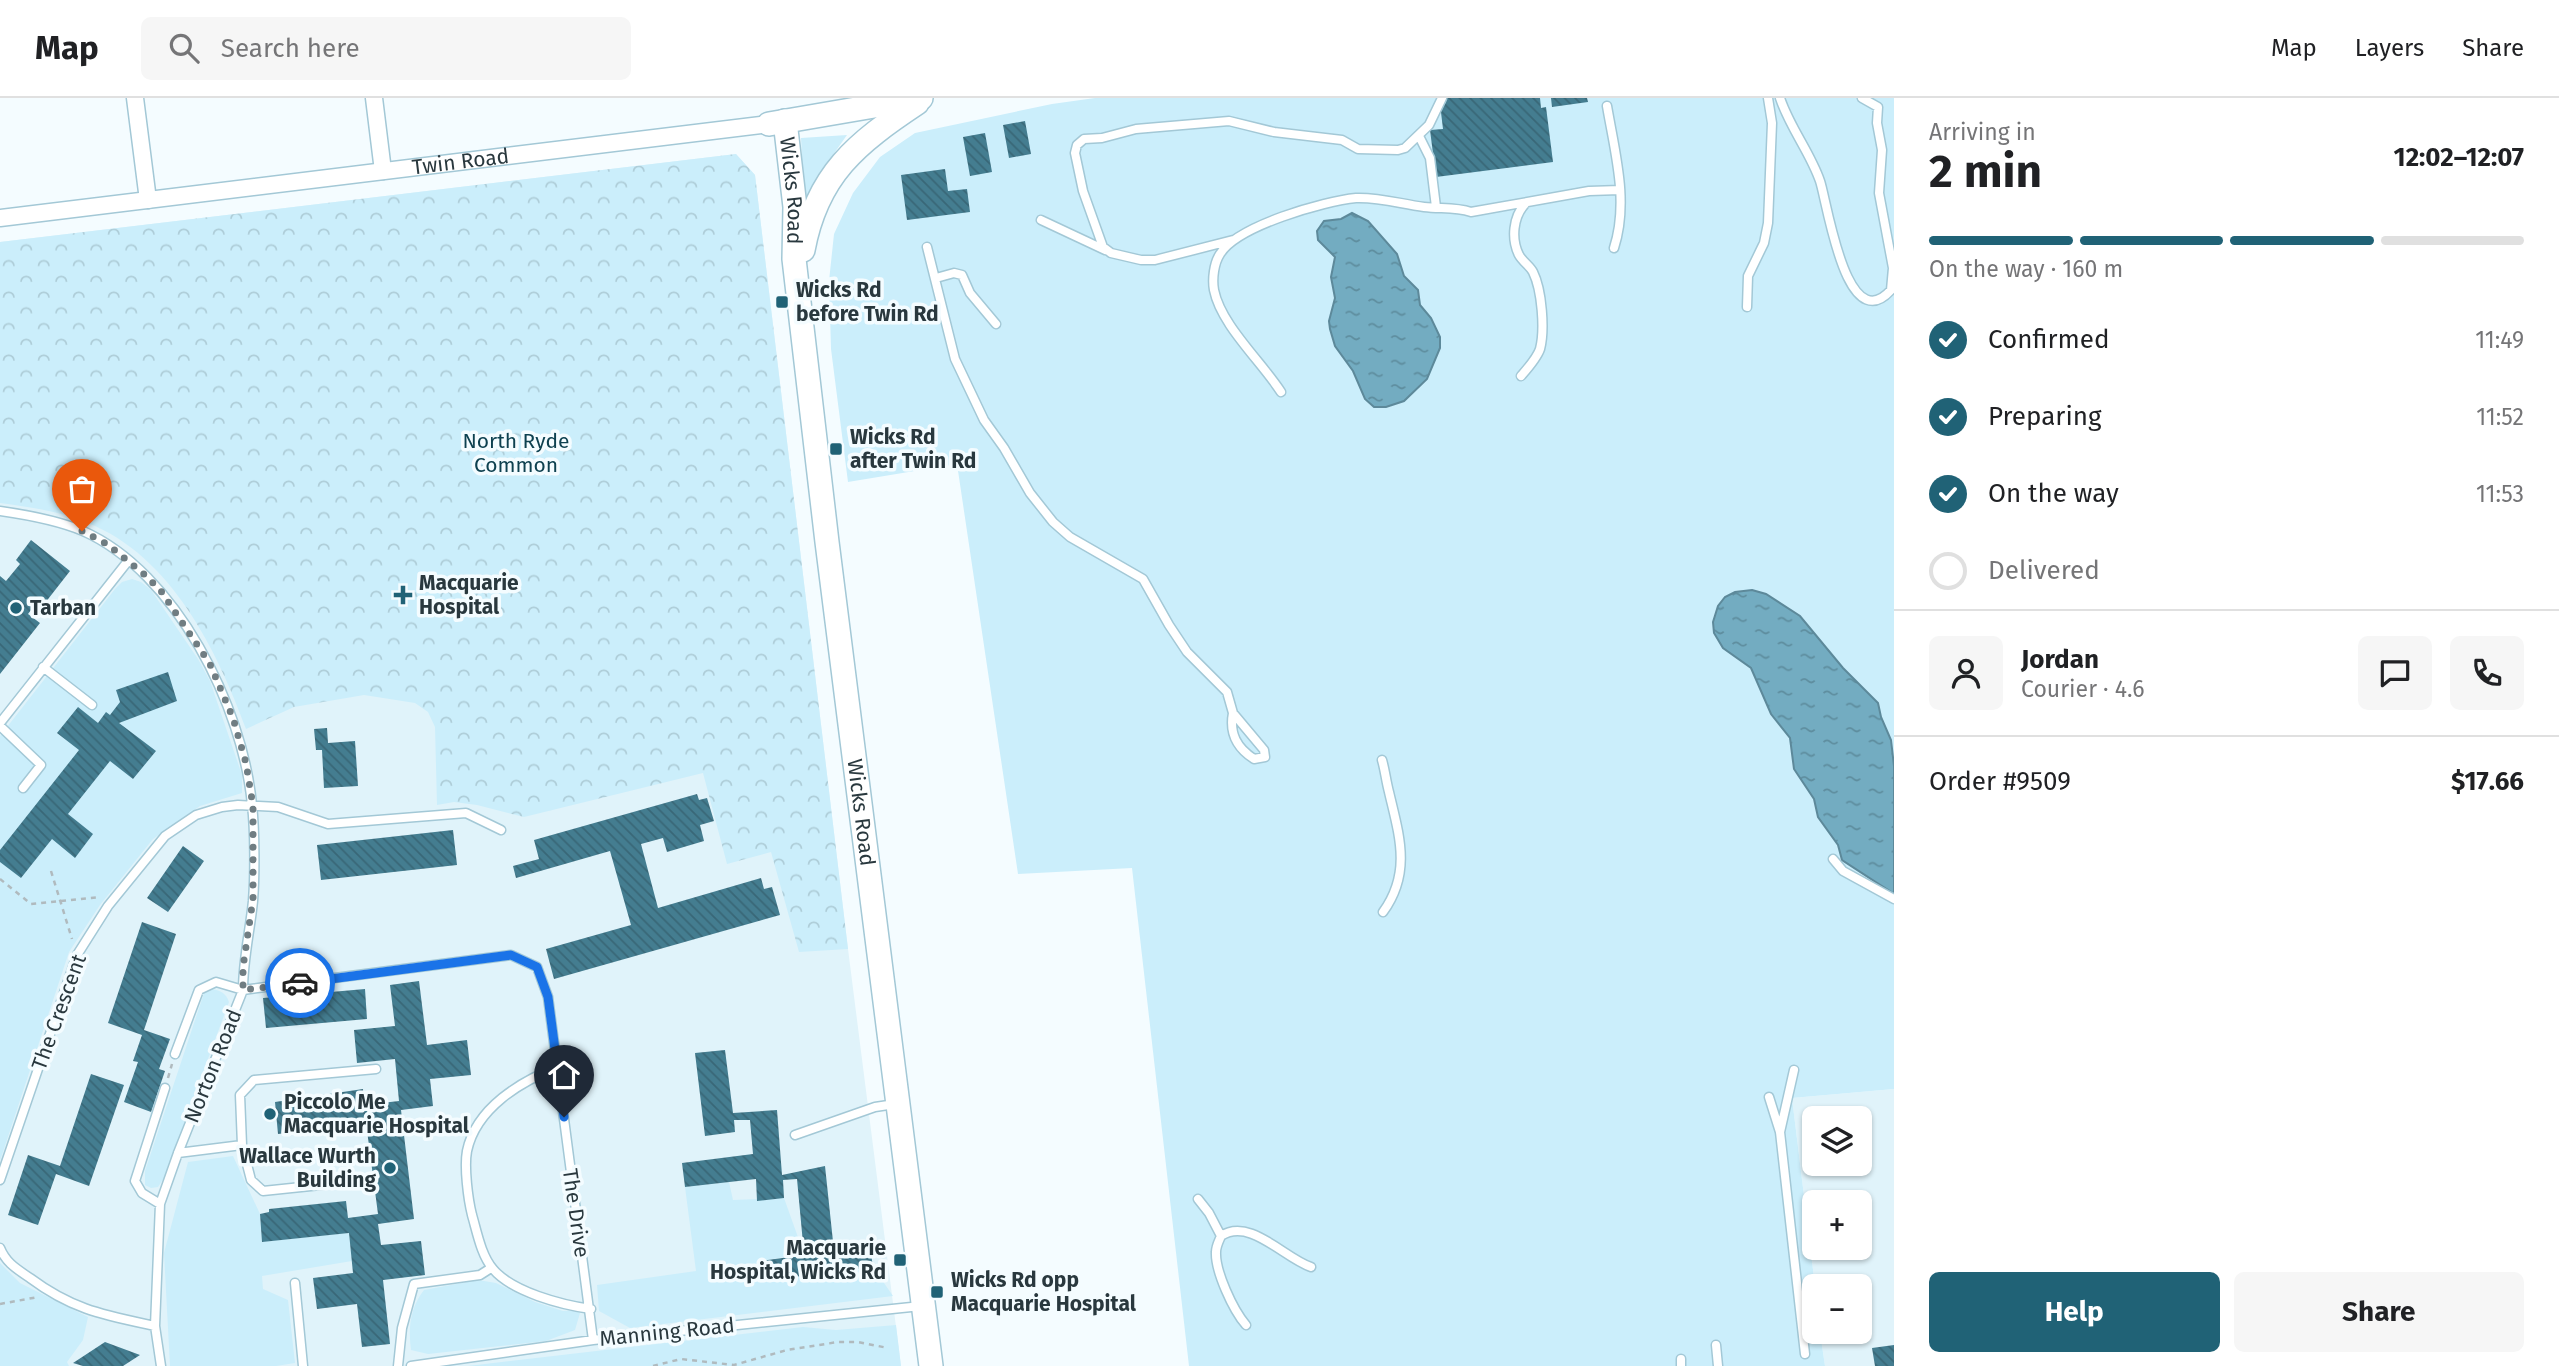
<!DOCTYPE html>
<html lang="en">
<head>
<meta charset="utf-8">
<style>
	body { margin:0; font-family:"Fira Sans",sans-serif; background:#f6f6f6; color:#202124; height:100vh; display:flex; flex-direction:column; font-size:26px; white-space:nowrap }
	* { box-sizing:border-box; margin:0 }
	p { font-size:23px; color:#757577 }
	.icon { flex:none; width:38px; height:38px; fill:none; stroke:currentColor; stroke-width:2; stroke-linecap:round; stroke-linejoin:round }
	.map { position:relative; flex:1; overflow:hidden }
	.side { display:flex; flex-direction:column; background:#fff; width:665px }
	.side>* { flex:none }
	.tools { position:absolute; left:1802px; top:1008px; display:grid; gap:14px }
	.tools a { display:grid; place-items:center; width:70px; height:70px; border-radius:10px; background:#fff; box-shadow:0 2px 5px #0004; font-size:35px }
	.pin { position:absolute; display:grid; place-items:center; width:60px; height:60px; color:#fff; margin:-72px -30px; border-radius:50% 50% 50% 0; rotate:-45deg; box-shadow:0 0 7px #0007 }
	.pin .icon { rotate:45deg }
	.courier { position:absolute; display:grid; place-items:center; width:70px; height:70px; margin:-35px; border:5px solid #1a73e8; border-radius:50%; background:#fff; color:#222; box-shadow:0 2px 9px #0007 }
	.summary em { font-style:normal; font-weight:700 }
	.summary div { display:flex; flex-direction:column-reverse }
	.summary { display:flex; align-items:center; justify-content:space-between; height:119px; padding:0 35px }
	h1 { font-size:46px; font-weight:700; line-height:52px }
	.bar { display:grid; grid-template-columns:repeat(4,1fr); gap:10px 7px; align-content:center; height:84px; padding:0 35px }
	.bar i { height:9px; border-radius:5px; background:#e0e0e0 }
	.bar .on { background:#206276 }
	.bar p { grid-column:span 4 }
	.line { display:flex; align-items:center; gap:18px; padding:0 35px; border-top:2px solid #e0e0e0 }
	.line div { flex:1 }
	.round { display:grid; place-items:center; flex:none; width:74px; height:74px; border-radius:10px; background:#f6f6f6 }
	ol { padding:0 35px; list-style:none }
	li { display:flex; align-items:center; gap:21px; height:77px }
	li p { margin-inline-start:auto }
	li .icon { padding:7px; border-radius:50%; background:#206276; color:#fff; stroke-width:4 }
	li:last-child { color:#757577 }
	li i { width:38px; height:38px; border:4px solid #e0e0e0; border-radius:50% }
	.cta { display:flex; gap:14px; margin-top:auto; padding:14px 35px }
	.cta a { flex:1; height:80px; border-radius:10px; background:#206276; color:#fff; font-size:28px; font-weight:700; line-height:80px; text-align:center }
	.cta a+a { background:#f6f6f6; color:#202124 }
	header { display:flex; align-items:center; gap:42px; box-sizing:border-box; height:98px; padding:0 35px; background:#fff; border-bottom:2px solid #e0e0e0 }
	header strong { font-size:33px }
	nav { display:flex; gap:38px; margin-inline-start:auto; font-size:24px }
	.search { width:490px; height:63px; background:#f6f6f6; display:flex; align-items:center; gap:18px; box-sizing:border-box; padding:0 24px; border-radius:10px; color:#757577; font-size:26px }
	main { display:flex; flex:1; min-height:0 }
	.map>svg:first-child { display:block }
	.built { fill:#e0f3fa; fill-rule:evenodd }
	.green { fill:#cbeefb }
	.forest { fill:url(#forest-crowns) }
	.water { fill:url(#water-ripples); stroke:#5d899a; stroke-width:2 }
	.building { fill:url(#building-back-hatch) }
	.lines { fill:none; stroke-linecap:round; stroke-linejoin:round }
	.service-casing { stroke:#a3c8d6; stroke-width:11 }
	.minor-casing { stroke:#a3c8d6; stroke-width:19 }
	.secondary-casing { stroke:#a3c8d6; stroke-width:26 }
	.path { stroke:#b0babe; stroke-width:2.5; stroke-dasharray:5 5; stroke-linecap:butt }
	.service { stroke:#fff; stroke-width:8 }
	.minor { stroke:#fff; stroke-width:16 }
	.secondary { stroke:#fff; stroke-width:23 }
	.done { stroke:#707d82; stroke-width:7; stroke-dasharray:0 12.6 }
	.route { stroke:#1a73e8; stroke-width:9 }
	.poi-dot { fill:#206276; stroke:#f4fcff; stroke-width:2.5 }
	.labels { text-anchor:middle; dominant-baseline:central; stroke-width:7; stroke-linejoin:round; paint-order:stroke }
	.street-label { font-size:21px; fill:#29383e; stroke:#f4fcff }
	.poi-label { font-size:21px; font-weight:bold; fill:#29383e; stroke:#f4fcff; text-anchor:start }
	.park-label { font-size:21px; fill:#0e4150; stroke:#f4fcff }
</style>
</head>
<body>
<header>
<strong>Map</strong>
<div class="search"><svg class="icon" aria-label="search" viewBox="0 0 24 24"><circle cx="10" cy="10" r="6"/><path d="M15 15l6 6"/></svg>Search here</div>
<nav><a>Map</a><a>Layers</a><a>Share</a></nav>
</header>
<main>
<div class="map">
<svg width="1894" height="1268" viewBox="0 0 1894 1268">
	<defs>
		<pattern id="forest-crowns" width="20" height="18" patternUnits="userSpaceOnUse" patternTransform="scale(1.75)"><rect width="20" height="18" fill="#cbeefb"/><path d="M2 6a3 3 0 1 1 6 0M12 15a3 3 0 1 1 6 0" fill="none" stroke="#aecdd8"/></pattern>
		<pattern id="water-ripples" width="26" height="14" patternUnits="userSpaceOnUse" patternTransform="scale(1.75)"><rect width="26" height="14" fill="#73acc1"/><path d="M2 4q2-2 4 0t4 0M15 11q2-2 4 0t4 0" fill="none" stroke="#5e8d9e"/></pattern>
		<pattern id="building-back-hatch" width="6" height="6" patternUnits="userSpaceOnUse" patternTransform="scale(1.75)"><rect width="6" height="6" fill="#447d90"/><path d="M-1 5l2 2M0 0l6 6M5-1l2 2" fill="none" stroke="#396777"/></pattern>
	</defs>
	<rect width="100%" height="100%" fill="#f4fcff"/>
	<!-- built -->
	<path class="built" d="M736,56L755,77L848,851L901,1268H0V144Z
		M1894,991V1268H1825L1820,1234H1860V1188H1815L1792,1000ZM1815,1020H1860V1066H1815ZM1815,1104H1860V1150H1815Z"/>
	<!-- green -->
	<path class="green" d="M1095,0H1894V991L1792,1000L1815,1188V1234H1820L1825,1268H1189L1132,770L1018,776L957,366L848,384L831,251L829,183L834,136L853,95L880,59L915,35L1052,6Z
		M847,37L816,81L804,103L801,40Z
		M132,481L141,484L151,492L198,561L210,583L242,677V695L200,708L153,741L100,807L69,854L0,1063V638L115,491L122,484Z
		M211,891C220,892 226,895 229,904L164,1080L158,1089L151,1090L145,1087V1073L204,895Z
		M233,1058L260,1116L262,1143L349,1135L352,1163L262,1178L263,1191L288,1202L295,1265L276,1268H170L164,1155L188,1064Z
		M729,1084L733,1102L784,1100L804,1156L760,1163L763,1183L873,1169L893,1198L630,1230L599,1213L597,1187L696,1173L685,1089Z
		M0,1165L20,1185L88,1219L83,1242L67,1264L69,1268H0Z
		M478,1182L496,1185L535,1204L563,1213L577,1212L580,1215L575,1232L546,1243L428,1256L411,1252C408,1230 410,1210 424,1192Z
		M896,1227L901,1268H468L803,1229L836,1232Z"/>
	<!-- forest -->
	<path class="forest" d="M736,56L755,77L848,851L799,854L771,754L727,766L703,675L524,719L477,707L454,704L437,707L435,629L428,614L415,605L364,597L294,609L246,631C217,552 171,458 88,425C59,413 30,409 0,405V144Z"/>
	<!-- water -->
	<path class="water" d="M1352,115L1368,123L1397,156L1404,178L1418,192L1420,207L1431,220L1440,239V250L1427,281L1404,303L1386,309H1374L1365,301L1353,273L1335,248L1330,231L1329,223L1335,200L1331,179L1335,159L1318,142L1317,133L1324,123L1341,121Z
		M1752,492L1766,496L1800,518L1843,570L1878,605L1881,619L1891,642L1894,668V796L1842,762L1838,747L1818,719L1814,701L1794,671L1790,640L1771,616L1751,570L1723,550L1714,535L1713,524L1718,508L1725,499L1735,494Z"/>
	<!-- building -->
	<path class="building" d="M1445,0H1540L1541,10L1546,9L1553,64L1436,79L1430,32L1443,31L1440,6L1446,5Z
		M1551,0H1587L1588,4L1552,9Z
		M1025,23L1031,56L1009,60L1003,27Z
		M985,35L992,74L970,78L963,39Z
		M945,71L948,93L967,91L970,114L907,122L901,77Z
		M31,442L70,473L45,505L40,500L28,516L40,525L0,576V478L6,483L20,466L16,462Z
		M168,574L177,603L119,625L156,653L133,681L110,663L68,716L93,736L75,760L52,741L21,780L0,764V752L79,652L57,635L78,609L98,625L106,614L110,617L120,604L116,592Z
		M327,630L328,645L355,643L358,688L324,690L322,652H316L314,631Z
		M697,696L699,702L707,700L714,723L700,727L704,743L667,754L663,740L641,746L658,810L761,780L764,791L772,789L780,817L554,881L546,851L631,827L610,753L516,780L513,768L539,761L534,742Z
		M453,732L457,767L321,782L317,747Z
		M183,748L204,763L168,814L147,800Z
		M142,824L176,836L144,932L170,941L159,971L165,973L151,1014L124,1004L138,964L133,963L142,937L108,925Z
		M419,883L427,947L467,942L471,977L430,981L433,1008L401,1012L414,1121L378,1126L381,1147L421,1143L425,1177L383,1182L390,1246L362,1249L357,1206L317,1211L313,1180L353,1175L349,1135L262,1144L260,1116L269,1114V1111L346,1103L348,1120L378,1116L366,1025L278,1036L275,1004L363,991L364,1007L399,1003L395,961L357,965L354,932L395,928L390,887Z
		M365,891L367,921L266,930L263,900Z
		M725,952L733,1015L777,1012L782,1077L825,1068L834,1153L870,1149L873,1169L762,1183L760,1163L827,1154L804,1156L797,1081L783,1082L784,1100L757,1103L756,1081L685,1089L682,1065L753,1056L750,1022H734L735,1034L705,1038L695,955Z
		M91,976L124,987L89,1088L56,1076L38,1127L8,1117L28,1057L60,1068Z
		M105,1244L140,1257L123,1268H83L73,1265Z
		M1894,1247V1268H1875L1872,1250Z"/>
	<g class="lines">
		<defs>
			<path id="service" d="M1780,0C1790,30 1810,54 1820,83C1827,103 1846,242 1891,192L1893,170L1879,95L1882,52L1877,25L1878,9L1862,0
				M1607,8C1615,55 1629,104 1614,150
				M1419,38L1430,60L1436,109
				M1041,122L1105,152
				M1233,142L1155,162H1141L1111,155L1103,149L1083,93L1075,55L1077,47L1084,41L1102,40L1136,31L1229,23L1274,34L1342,42L1358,51L1398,52L1405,50L1429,27L1442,0
				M927,149L955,261L984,322L1004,350L1030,395L1053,424L1070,439L1143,481L1169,527L1187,554L1227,594L1233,615
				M936,180L954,175L962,177L970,195L996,226
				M1747,209L1748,178L1764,145L1768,125L1772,25L1768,0
				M1521,278C1528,270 1537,260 1540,251C1545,232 1542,192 1533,174C1530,168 1523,164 1519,157C1511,141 1513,119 1525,106
				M1281,294C1261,263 1221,227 1214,192C1212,181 1214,165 1220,156C1237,128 1324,103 1356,100C1379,99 1401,106 1424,109C1441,111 1455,109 1471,114L1589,93L1620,92
				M0,413C28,417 57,422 83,433C176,474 243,609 252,707C255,733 255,777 253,803C250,833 243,862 243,892L178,1055L160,1106L155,1228L161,1268
				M43,569L92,607
				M1233,615L1264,652L1265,659L1254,661C1237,650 1229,636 1233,615Z
				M0,625L128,463
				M0,628L41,667L23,690
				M1382,662C1385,672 1386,683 1389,694C1399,737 1412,774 1383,814
				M1833,761L1843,773L1894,801
				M175,956L199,892L216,884L243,892L511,857L537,869L548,899L593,1242
				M558,969C521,983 476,1010 467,1053C464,1069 468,1101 472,1117C477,1134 481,1157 493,1171C512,1194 562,1207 591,1211
				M1769,999L1780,1034L1805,1256
				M1780,1034L1794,972
				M795,1037L875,1009L895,1006
				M242,1047L251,1082L263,1093L330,1086
				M178,1055L242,1047L240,997L254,982L376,971
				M0,1082L77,857L108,808L165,738L196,717L222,709L238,707L278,709L328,726L466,715L501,732
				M1198,1101L1209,1115L1221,1138
				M160,1106L142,1095L135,1083L165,990
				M0,1150C6,1165 17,1171 30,1180C73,1212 104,1217 155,1228
				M295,1185L303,1268
				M1246,1227C1233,1212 1215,1173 1216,1154C1216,1148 1219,1143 1221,1138C1250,1119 1284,1160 1311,1169
				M1716,1247L1718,1268
				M398,1268L402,1230L414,1186L480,1177L491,1170
				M411,1268L593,1242L921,1208
				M1681,1268V1261"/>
			<g id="minor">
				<path d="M135,0L148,102"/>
				<path d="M374,0L383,73"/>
				<path id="s1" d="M0,120L769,26"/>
			</g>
			<g id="secondary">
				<path id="s2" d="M785,23L795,109L794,161L827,444L931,1268"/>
				<path d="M769,26L921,0"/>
				<path d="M803,152C817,76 857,45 917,5"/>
			</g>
		</defs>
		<!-- service casing -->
		<use href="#service" class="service-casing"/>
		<!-- minor casing -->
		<use href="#minor" class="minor-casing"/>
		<!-- secondary casing -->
		<use href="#secondary" class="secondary-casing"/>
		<!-- path -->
		<path class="path" d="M51,773L72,841
			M0,781L31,806L100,799
			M168,980L172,966
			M0,1206L38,1199
			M653,1268L681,1261L734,1267L787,1252L838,1244H858L888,1250"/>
		<!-- service -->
		<use href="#service" class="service"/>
		<!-- minor -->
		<use href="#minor" class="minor"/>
		<!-- secondary -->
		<use href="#secondary" class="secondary"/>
	</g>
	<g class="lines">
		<!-- done -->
		<path class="done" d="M82,433L107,446L145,477L161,493L210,566L233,620L246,665L253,708V801L243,869V892L300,885"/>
		<!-- route -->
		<path class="route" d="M300,885L511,857L537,869L548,899L564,1019"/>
	</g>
	<!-- markers -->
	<g class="poi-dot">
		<rect x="775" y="197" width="14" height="14" rx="3.5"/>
		<rect x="829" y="344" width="14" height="14" rx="3.5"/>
		<path d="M399.5 486.5h7v7h7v7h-7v7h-7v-7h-7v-7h7z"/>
		<circle cx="16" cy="510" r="7"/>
		<circle cx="270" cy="1016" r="7"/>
		<circle cx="390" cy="1070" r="7"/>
		<rect x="893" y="1155" width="14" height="14" rx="3.5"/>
		<rect x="930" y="1187" width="14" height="14" rx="3.5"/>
	</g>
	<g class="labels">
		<!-- street labels -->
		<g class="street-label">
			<text stroke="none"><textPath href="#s1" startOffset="464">Twin Road</textPath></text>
			<text stroke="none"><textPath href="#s2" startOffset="70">Wicks Road</textPath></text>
			<text stroke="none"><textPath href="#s2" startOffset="696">Wicks Road</textPath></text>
			<text transform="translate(59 914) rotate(-70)">The Crescent</text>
			<text transform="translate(213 968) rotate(-68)">Norton Road</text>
			<text transform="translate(576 1115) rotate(82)">The Drive</text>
			<text transform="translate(667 1234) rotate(-6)">Manning Road</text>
		</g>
		<!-- poi labels -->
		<g class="poi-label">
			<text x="796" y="192">Wicks Rd<tspan x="796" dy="24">before Twin Rd</tspan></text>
			<text x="850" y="339">Wicks Rd<tspan x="850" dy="24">after Twin Rd</tspan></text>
			<text x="419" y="485">Macquarie<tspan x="419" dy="24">Hospital</tspan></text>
			<text x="30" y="510">Tarban</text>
			<text x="284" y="1004">Piccolo Me<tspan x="284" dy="24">Macquarie Hospital</tspan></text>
			<text x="376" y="1058" text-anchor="end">Wallace Wurth<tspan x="376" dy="24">Building</tspan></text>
			<text x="886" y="1150" text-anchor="end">Macquarie<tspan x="886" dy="24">Hospital, Wicks Rd</tspan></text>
			<text x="951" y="1182">Wicks Rd opp<tspan x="951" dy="24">Macquarie Hospital</tspan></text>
		</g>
		<!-- park labels -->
		<g class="park-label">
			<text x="516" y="343">North Ryde<tspan x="516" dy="24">Common</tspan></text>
		</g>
	</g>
</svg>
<div class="tools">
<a><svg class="icon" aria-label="layers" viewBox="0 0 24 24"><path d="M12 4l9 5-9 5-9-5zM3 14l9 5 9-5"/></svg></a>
<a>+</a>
<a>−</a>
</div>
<div class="pin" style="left:82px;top:433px;background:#ea580c"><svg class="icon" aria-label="bag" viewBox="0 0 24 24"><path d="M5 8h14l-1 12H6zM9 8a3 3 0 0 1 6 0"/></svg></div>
<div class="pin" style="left:564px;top:1019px;background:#1f2937"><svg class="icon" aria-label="home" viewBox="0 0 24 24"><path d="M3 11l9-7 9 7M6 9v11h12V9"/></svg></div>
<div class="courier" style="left:300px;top:885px"><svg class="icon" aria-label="car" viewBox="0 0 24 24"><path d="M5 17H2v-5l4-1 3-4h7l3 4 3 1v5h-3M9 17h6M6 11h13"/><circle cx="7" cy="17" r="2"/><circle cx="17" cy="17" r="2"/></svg></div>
</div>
<section class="side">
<div class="summary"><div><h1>2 min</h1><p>Arriving in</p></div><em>12:02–12:07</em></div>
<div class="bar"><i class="on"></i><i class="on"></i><i class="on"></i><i></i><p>On the way · 160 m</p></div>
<ol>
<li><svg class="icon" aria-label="check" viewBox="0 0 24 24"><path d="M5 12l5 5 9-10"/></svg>Confirmed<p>11:49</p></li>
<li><svg class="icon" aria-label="check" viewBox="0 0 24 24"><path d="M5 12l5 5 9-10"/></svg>Preparing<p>11:52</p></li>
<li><svg class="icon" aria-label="check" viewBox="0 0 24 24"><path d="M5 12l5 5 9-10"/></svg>On the way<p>11:53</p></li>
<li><i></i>Delivered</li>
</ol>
<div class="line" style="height:126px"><a class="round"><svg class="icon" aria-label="person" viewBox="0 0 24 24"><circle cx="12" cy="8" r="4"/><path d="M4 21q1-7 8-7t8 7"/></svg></a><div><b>Jordan</b><p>Courier · 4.6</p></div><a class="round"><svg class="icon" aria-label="chat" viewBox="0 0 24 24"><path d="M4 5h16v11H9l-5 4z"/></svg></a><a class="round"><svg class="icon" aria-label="phone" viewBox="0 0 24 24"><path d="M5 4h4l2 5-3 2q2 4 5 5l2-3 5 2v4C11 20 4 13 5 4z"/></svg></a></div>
<div class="line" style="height:91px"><div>Order #9509</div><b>$17.66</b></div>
<div class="cta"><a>Help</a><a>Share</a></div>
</section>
</main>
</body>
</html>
